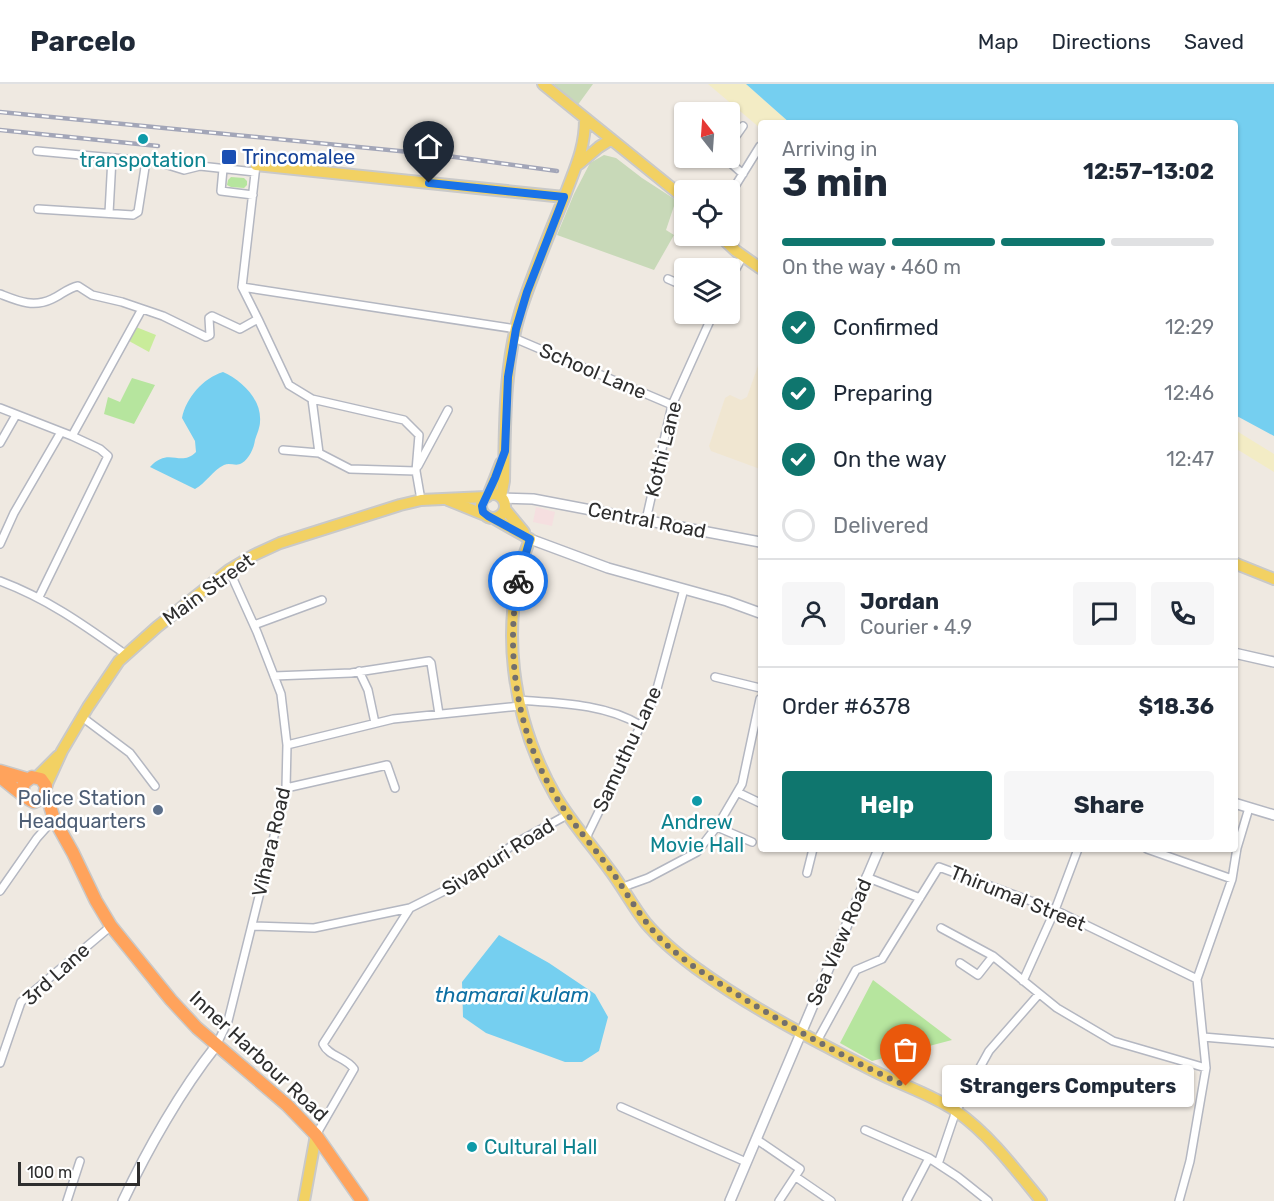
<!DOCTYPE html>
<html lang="en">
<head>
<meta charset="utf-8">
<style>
	body { margin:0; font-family:Rubik,sans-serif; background:#f6f6f7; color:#1f2937; height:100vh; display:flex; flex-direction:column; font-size:22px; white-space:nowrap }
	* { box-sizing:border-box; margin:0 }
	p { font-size:20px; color:#747a83 }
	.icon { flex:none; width:33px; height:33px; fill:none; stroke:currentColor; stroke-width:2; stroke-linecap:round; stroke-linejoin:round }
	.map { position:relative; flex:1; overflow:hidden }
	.sheet { position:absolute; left:758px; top:36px; width:480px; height:732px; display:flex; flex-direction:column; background:#fff; border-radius:6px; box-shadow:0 2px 4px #0004 }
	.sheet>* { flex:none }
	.needle { width:39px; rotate:343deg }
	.controls { position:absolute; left:674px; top:18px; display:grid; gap:12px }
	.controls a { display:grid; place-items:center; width:66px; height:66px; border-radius:6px; background:#fff; box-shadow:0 2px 4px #0004; font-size:30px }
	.scale { position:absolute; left:18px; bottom:15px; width:122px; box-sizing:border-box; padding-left:6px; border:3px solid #2e2e2e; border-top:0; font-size:16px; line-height:21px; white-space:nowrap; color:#2e2e2e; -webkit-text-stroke:4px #fff; paint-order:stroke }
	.pin { position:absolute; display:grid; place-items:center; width:51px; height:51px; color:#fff; margin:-62px -26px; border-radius:50% 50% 50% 0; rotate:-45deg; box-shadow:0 0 6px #0007 }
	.pin .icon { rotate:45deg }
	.courier { position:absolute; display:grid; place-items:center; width:60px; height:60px; margin:-30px; border:4px solid #1a73e8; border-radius:50%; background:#fff; color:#222; box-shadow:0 2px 8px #0007 }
	.bubble { position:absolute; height:42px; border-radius:6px; background:#fff; box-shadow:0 2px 4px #0004; font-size:20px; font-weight:700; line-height:42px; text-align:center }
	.overview em { font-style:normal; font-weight:700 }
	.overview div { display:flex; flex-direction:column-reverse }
	.overview { display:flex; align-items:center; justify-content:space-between; height:102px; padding:0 24px }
	h1 { font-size:39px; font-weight:700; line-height:45px }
	.bar { display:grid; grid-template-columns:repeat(4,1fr); gap:9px 6px; align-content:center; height:72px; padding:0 24px }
	.bar i { height:8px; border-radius:4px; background:#e0e1e3 }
	.bar .selected { background:#0f766e }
	.bar p { grid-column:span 4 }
	.line { display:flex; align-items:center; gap:15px; padding:0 24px; border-top:2px solid #e0e1e3 }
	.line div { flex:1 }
	.round { display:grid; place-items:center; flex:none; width:63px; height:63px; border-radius:6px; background:#f6f6f7 }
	ol { padding:0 24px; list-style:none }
	li { display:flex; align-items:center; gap:18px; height:66px }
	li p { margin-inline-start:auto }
	li .icon { padding:6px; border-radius:50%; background:#0f766e; color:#fff; stroke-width:4 }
	li:last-child { color:#747a83 }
	li i { width:33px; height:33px; border:3px solid #e0e1e3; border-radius:50% }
	.button { display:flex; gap:12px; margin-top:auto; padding:12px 24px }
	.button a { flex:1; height:69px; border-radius:6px; background:#0f766e; color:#fff; font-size:24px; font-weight:700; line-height:69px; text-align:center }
	.button a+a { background:#f6f6f7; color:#1f2937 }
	header { display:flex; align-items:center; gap:36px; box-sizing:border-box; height:84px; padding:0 30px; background:#fff; border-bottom:2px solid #e0e1e3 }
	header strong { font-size:28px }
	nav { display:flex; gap:33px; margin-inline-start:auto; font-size:21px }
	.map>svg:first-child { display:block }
	.education { fill:#f0e6d1 }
	.medical { fill:#f5dfe0 }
	.green { fill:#b6e59e }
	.sand { fill:#f3ecc5 }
	.cemetery { fill:#c8d9b8 }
	.pitch { fill:#c9ec9a }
	.water { fill:#75cff0 }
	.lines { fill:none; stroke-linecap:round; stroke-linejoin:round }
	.street-casing { stroke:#b4b7c1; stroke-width:10 }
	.secondary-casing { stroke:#b4b7c1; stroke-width:12 }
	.primary-casing { stroke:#c9c9c9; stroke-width:14 }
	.highway-casing { stroke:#c9c9c9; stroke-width:15 }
	.street { stroke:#fff; stroke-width:7 }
	.secondary { stroke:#fff; stroke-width:9 }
	.primary { stroke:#f2d163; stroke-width:10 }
	.highway { stroke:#ffa35c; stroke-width:12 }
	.rail-casing { stroke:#a3a6b8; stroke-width:4.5 }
	.rail { stroke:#fff; stroke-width:2; stroke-dasharray:7; stroke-linecap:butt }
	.done { stroke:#726f6d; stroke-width:6; stroke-dasharray:0 10.8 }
	.route { stroke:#1a73e8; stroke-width:8 }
	.culture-dot { fill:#0f9aa8; stroke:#fff; stroke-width:2 }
	.transit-dot { fill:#1a4fb4; stroke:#fff; stroke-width:2 }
	.service-dot { fill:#5c6f8a; stroke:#fff; stroke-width:2 }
	.labels { text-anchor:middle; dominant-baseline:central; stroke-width:5; stroke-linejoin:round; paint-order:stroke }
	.transit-label { font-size:20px; fill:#164399; stroke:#fff; text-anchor:start }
	.culture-label { font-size:20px; fill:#0d838f; stroke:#fff }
	.street-label { font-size:20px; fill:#2e2e2e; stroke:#fff }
	.service-label { font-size:20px; fill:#4e5e75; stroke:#fff; text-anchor:end }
	.water-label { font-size:21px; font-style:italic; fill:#0d6fa3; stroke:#fff }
</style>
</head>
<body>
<header>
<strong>Parcelo</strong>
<nav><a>Map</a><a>Directions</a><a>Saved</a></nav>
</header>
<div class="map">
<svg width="1274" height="1117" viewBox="0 0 1274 1117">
	<rect width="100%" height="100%" fill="#efe9e1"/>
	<!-- education -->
	<path class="education" d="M760,276V385L711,367L709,362L725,314L730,311L741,316L747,313Z"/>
	<!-- medical -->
	<path class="medical" d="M536,423L555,428L552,442L533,438Z"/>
	<!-- green -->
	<path class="green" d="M231,93L244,94L247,97V101L244,104L231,103L227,101L228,96Z
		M132,294L155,301L134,340L104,330L108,313L120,318Z
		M873,896L952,956L872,977L840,959Z"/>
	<!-- sand -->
	<path class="sand" d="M708,0H746L790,39H760V44Z
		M1235,346L1274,370V388L1235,364Z"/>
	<!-- cemetery -->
	<path class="cemetery" d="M554,0H593L577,22Z
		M604,71L616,74L642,94L676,116L666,146L674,151L654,186L557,151L574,110L590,79Z"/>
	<!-- pitch -->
	<path class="pitch" d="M136,243L156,251L149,268L129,257Z"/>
	<!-- water -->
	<path class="water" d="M746,0H1274V352L1235,331L1234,39H790Z
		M223,288C241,296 262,315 260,338C260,343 257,350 255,356C254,364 249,375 242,379C236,383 230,378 224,381C213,386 206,399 195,405L150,383C169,362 180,384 196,368L195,357L182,334C186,314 203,294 223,288Z
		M499,851L549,879L595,910L608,933L599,967L582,978H565L486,949L463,933L462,898Z"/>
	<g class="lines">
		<defs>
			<path id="street" d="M729,62L743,42
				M37,67L158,78L184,86L200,82L255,88
				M725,74L743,90
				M256,81L242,203L516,245
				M223,85L221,107L253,111
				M729,112L760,62
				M38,125L133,131L138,128L146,77
				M109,129L112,74
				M668,195L684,202
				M729,197L743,172
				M0,210C18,217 33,224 52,215C61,211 68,204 78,202L92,211L122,218L163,232L206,253L210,251L209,234L212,232L240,245L258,235L242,203
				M258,235L289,301L312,315L319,369
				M514,254L672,321
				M312,315L404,336L419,351L416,387
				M0,324L72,352
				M0,359L16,331
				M283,366L319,369L350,385L416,387L421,416
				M418,382L448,326
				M646,436L672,321L713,230
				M0,460L14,429L61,348
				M0,497C48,515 84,541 125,570
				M39,513L108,372L100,365L72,352L142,225
				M254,541L322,516
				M359,587L368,606L375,639
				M274,592L351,589L429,577L431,579L439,630
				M715,593L760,604
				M519,616C558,619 606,620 640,641
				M82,633L130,669L155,702
				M287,661L393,635L520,622
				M286,704L387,681L395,704
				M739,709L760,719
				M717,743L752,758
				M586,754L655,612L684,505
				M1147,765L1232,795
				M807,789L813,765
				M866,793L920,814
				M623,803L648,794L697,768L718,741L742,700L760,615
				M0,807L37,754L54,735
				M252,842L314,844L410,824L466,796L514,760L567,731
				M941,844L993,872L1057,924L1113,957L1206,984
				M960,879L978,891L993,872
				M1023,897L1055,826L1078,765
				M1203,953L1274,959
				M817,957L856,886L882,875L939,783L1055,826L1197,895
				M216,962L228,937L286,704L287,661L281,610L257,548L229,486
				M0,979L21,918L111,842
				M621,1023L746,1078
				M865,1046L929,1074L958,1093L988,1117
				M316,1051L354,985C346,973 329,973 323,960L410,824
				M756,1055L800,1085L779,1117
				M938,1080L956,1027L989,967L1039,910
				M796,1093L831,1117
				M907,1116L929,1074
				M67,1117L80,1077
				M1179,1117L1190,1077L1206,984L1197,895L1232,795L1237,764L1249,724"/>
			<path id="secondary" d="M502,414L533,415L760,458
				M530,455L608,484L727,517L760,529
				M1234,569L1274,578
				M1234,719L1274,731
				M123,1117C147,1066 181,1006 216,962
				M730,1117L879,765"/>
			<path id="primary" d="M543,0L684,114
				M579,80L599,63L610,56
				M256,81L564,113
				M720,152L736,167L760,184
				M481 422a12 12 0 1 1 24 0a12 12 0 1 1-24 0Z
				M488,412L501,379
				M501,413L504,397C505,339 504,280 521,225C534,187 549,150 564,114C574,86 585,66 585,35
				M448,416L485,431
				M505,425L524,448
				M493,434L530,455
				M530,455C497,538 512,635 555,711C570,737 591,760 609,785C622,802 632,821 645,838C660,856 677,870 696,884C751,924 813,956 874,987C901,1001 931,1010 956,1027C989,1050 1016,1086 1041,1117
				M1234,479L1274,495
				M37,693L58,672
				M46,702L62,667L88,623L119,577L157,543L229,486L254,471L280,459L400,421L421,416L486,413
				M304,1117L316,1051"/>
			<path id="highway" d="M0,687L27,695
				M0,693C7,698 27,716 34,718L44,713L46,702L41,695L32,693L24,699L22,709
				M46,709L54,735L73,769L96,817L111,842L171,916L197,944L287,1021L316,1051L362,1117"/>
		</defs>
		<!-- street casing -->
		<use href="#street" class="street-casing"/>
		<!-- secondary casing -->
		<use href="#secondary" class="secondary-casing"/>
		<!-- primary casing -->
		<use href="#primary" class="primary-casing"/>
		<!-- highway casing -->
		<use href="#highway" class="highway-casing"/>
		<!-- street -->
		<use href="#street" class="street"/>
		<!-- secondary -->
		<use href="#secondary" class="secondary"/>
		<!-- primary -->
		<use href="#primary" class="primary"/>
		<!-- highway -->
		<use href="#highway" class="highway"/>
		<defs>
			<path id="rail" d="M0,28L440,71L557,87
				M0,46L158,62"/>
		</defs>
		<!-- rail casing -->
		<use href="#rail" class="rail-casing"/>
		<!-- rail -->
		<use href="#rail" class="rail"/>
	</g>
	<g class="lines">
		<!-- done -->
		<path class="done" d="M518,497C504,578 519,664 568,731C581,749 596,767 610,785C629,811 643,840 667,861C691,883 719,899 746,916C797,947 851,977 906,1002"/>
		<!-- route -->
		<path class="route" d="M429,99L564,113L527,208L516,245L508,293L505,367L495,394L482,422L483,428L488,432L530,455L518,497"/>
	</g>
	<!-- markers -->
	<g class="culture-dot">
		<circle cx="143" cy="55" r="6"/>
		<circle cx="697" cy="717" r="6"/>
		<circle cx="472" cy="1063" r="6"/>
	</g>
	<rect class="transit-dot" x="221" y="65" width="16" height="16" rx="3"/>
	<circle class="service-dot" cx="158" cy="726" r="6"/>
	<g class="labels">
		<!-- transit labels -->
		<g class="transit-label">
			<text x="242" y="73">Trincomalee</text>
		</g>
		<!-- culture labels -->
		<g class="culture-label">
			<text x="143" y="76">transpotation</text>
			<text x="697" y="738">Andrew<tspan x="697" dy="23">Movie Hall</tspan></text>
			<text x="484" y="1063" text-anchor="start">Cultural Hall</text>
		</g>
		<!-- street labels -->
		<g class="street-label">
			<text transform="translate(593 287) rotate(23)">School Lane</text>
			<text transform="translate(663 365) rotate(-76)">Kothi Lane</text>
			<text transform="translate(647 436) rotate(11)">Central Road</text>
			<text transform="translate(208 505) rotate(-36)">Main Street</text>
			<text transform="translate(627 665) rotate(-65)">Samuthu Lane</text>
			<text transform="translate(271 758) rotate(-77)">Vihara Road</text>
			<text transform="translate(498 773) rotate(-32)">Sivapuri Road</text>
			<text transform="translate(1018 814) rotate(22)">Thirumal Street</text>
			<text transform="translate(839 858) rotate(-67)">Sea View Road</text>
			<text transform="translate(56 890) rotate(-42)">3rd Lane</text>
			<text transform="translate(259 972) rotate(43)">Inner Harbour Road</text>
		</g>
		<!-- service labels -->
		<g class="service-label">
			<text x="146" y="714">Police Station<tspan x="146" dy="23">Headquarters</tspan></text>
		</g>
		<!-- water labels -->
		<g class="water-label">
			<text x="512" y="910">thamarai kulam</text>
		</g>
	</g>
</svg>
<div class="controls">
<a><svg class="needle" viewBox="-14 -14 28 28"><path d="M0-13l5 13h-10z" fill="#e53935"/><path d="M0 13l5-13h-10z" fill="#747a83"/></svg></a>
<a><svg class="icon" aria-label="locate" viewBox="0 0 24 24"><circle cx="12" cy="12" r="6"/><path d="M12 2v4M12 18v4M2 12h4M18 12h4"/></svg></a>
<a><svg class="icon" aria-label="layers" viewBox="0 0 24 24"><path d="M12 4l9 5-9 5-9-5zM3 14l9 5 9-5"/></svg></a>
</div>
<div class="scale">100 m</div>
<div class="pin" style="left:906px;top:1002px;background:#ea580c"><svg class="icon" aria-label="bag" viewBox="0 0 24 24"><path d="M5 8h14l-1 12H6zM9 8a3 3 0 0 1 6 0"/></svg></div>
<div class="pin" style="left:429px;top:99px;background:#1f2937"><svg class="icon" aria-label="home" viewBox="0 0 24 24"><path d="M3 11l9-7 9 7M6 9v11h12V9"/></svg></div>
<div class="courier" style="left:518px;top:497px"><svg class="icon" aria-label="bike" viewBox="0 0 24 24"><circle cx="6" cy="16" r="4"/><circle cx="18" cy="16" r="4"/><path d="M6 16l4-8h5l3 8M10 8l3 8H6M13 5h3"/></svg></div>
<div class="bubble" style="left:942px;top:981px;width:252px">Strangers Computers</div>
<section class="sheet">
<div class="overview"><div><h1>3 min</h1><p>Arriving in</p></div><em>12:57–13:02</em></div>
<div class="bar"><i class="selected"></i><i class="selected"></i><i class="selected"></i><i></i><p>On the way · 460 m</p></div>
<ol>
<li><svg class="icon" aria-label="check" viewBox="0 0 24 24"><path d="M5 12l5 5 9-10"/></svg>Confirmed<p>12:29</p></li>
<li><svg class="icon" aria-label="check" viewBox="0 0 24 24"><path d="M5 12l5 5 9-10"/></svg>Preparing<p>12:46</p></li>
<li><svg class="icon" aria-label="check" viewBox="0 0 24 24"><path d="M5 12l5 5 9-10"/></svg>On the way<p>12:47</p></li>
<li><i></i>Delivered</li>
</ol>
<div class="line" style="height:108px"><a class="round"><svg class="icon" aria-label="person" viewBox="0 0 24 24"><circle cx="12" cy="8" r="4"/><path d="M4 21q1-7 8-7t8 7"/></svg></a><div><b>Jordan</b><p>Courier · 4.9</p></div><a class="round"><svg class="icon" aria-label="chat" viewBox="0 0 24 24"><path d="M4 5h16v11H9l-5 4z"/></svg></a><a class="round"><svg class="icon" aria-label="phone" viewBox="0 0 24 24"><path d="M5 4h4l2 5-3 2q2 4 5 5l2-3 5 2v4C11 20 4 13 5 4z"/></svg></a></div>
<div class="line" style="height:78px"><div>Order #6378</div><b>$18.36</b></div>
<div class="button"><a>Help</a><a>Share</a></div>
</section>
</div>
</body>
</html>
